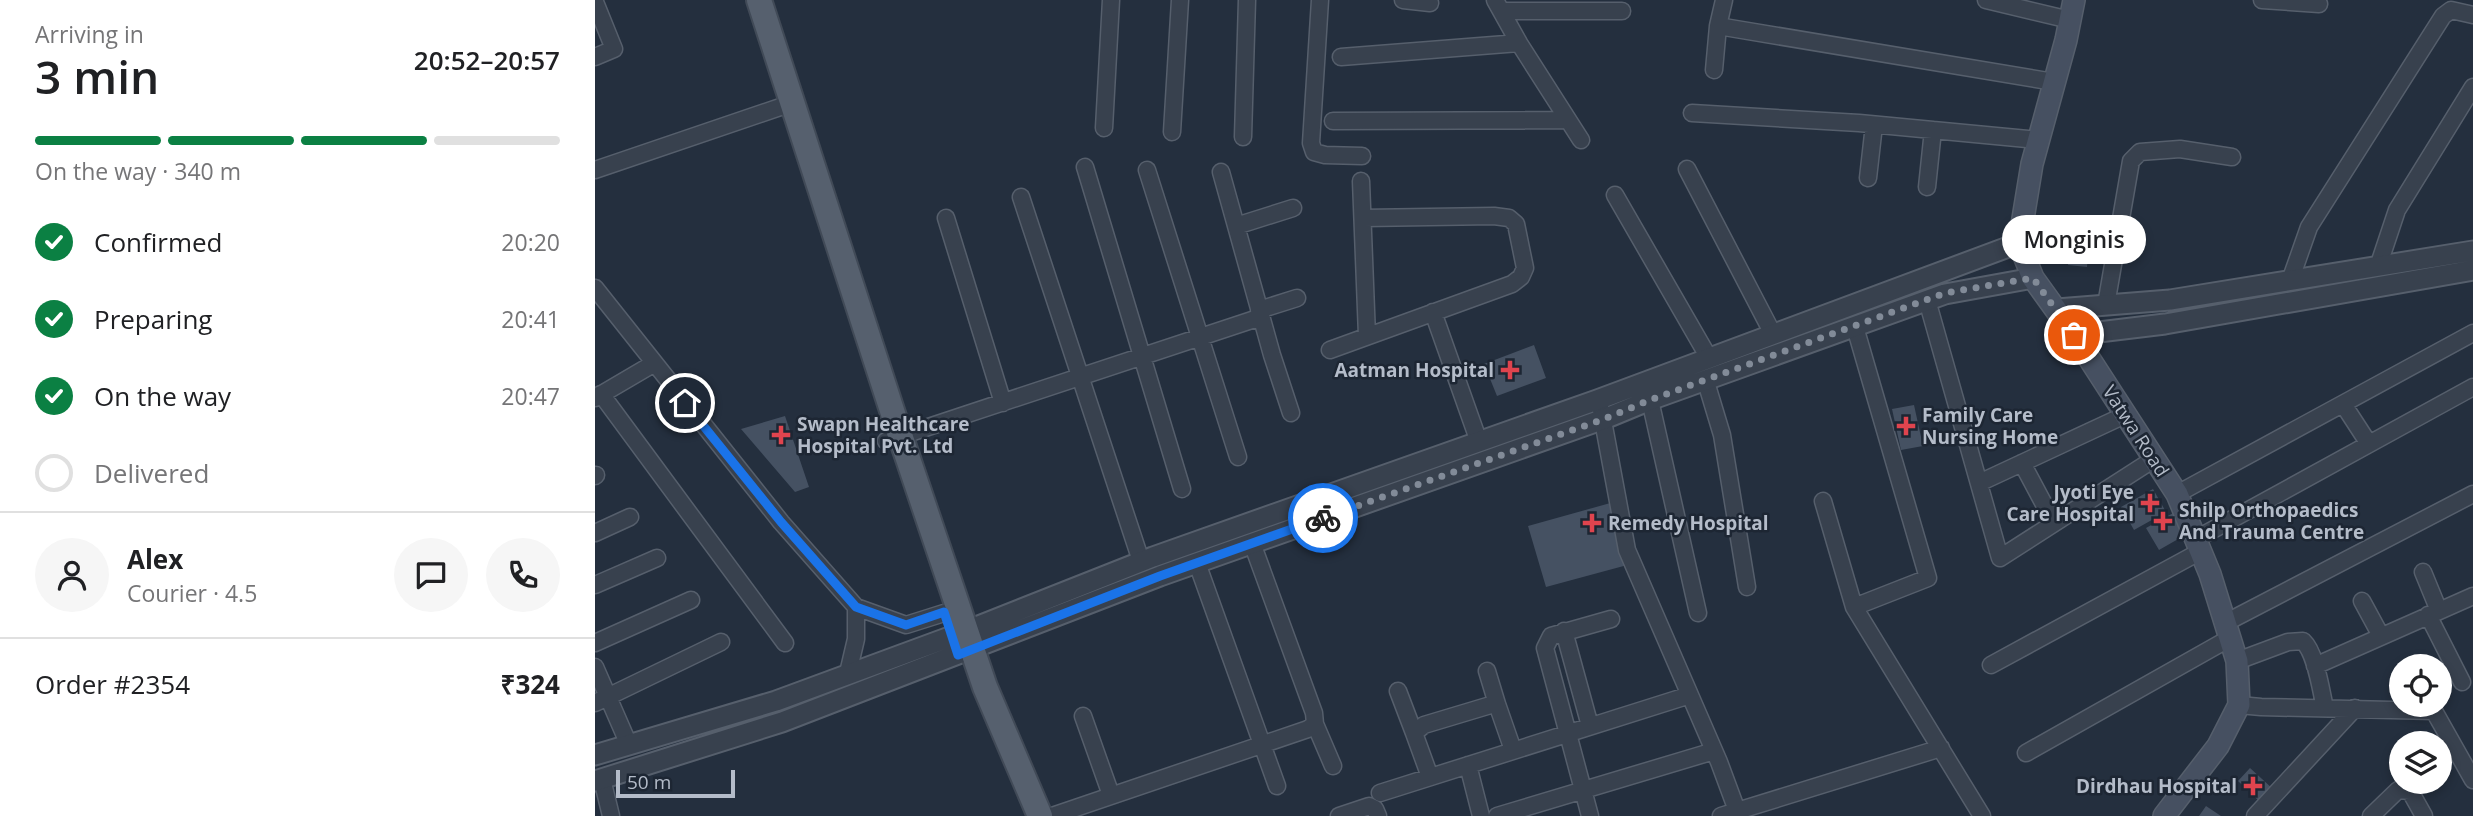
<!DOCTYPE html>
<html lang="en">
<head>
<meta charset="utf-8">
<style>
	body { margin:0; font-family:"Open Sans",sans-serif; background:#f6f6f6; color:#202124; height:100vh; display:flex; flex-direction:column; font-size:26px; white-space:nowrap }
	* { box-sizing:border-box; margin:0 }
	p { font-size:23px; color:#757577 }
	.icon { flex:none; width:38px; height:38px; fill:none; stroke:currentColor; stroke-width:2; stroke-linecap:round; stroke-linejoin:round }
	.map { position:relative; flex:1; overflow:hidden }
	.panel { display:flex; flex-direction:column; background:#fff; width:595px }
	.panel>* { flex:none }
	.fabs { position:absolute; left:1794px; top:654px; display:grid; gap:14px }
	.fabs a { display:grid; place-items:center; width:63px; height:63px; border-radius:50%; background:#fff; box-shadow:0 4px 10px #0003; font-size:35px }
	.scale { position:absolute; left:21px; bottom:18px; width:119px; box-sizing:border-box; padding-left:7px; border:4px solid #b4bcc9; border-top:0; font-size:19px; line-height:24px; white-space:nowrap; color:#b4bcc9; -webkit-text-stroke:5px #1d2633; paint-order:stroke }
	.pin { position:absolute; display:grid; place-items:center; width:60px; height:60px; color:#fff; margin:-30px; border:4px solid #fff; border-radius:50%; box-shadow:0 2px 7px #0007 }
	.courier { position:absolute; display:grid; place-items:center; width:70px; height:70px; margin:-35px; border:5px solid #1a73e8; border-radius:50%; background:#fff; color:#222; box-shadow:0 2px 9px #0007 }
	.bubble { position:absolute; height:49px; border-radius:24px; background:#fff; box-shadow:0 4px 10px #0003; font-size:23px; font-weight:600; line-height:49px; text-align:center }
	.headline em { font-style:normal; font-weight:600 }
	.headline div { display:flex; flex-direction:column-reverse }
	.headline { display:flex; align-items:center; justify-content:space-between; height:119px; padding:0 35px }
	h1 { font-size:46px; font-weight:600; line-height:52px }
	.bar { display:grid; grid-template-columns:repeat(4,1fr); gap:10px 7px; align-content:center; height:84px; padding:0 35px }
	.bar i { height:9px; border-radius:5px; background:#e0e0e0 }
	.bar .selected { background:#0b8043 }
	.bar p { grid-column:span 4 }
	.line { display:flex; align-items:center; gap:18px; padding:0 35px; border-top:2px solid #e0e0e0 }
	.line div { flex:1 }
	.round { display:grid; place-items:center; flex:none; width:74px; height:74px; border-radius:37px; background:#f6f6f6 }
	ol { padding:0 35px; list-style:none }
	li { display:flex; align-items:center; gap:21px; height:77px }
	li p { margin-inline-start:auto }
	li .icon { padding:7px; border-radius:50%; background:#0b8043; color:#fff; stroke-width:4 }
	li:last-child { color:#757577 }
	li i { width:38px; height:38px; border:4px solid #e0e0e0; border-radius:50% }
	main { display:flex; flex:1; min-height:0 }
	.map>svg:first-child { display:block }
	.building { fill:#455162 }
	.lines { fill:none; stroke-linecap:round; stroke-linejoin:round }
	.minor-casing { stroke:#565f6c; stroke-width:19 }
	.tertiary-casing { stroke:#565f6c; stroke-width:23 }
	.secondary-casing { stroke:#565f6c; stroke-width:24 }
	.primary-casing { stroke:#414a57; stroke-width:28 }
	.minor { stroke:#38414e; stroke-width:16 }
	.tertiary { stroke:#38414e; stroke-width:19 }
	.secondary { stroke:#465061; stroke-width:21 }
	.primary { stroke:#56606e; stroke-width:24 }
	.done { stroke:#828b98; stroke-width:7; stroke-dasharray:0 12.6 }
	.route { stroke:#1a73e8; stroke-width:9 }
	.health-dot { fill:#e0444e; stroke:#1d2633; stroke-width:2.5 }
	.labels { text-anchor:middle; dominant-baseline:central; stroke-width:5; stroke-linejoin:round; paint-order:stroke }
	.poi-label { font-size:19px; font-weight:bold; fill:#b4bcc9; stroke:#1d2633; text-anchor:start }
	.street-label { font-size:19px; fill:#b4bcc9; stroke:#1d2633 }
</style>
</head>
<body>
<main>
<section class="panel">
<div class="headline"><div><h1>3 min</h1><p>Arriving in</p></div><em>20:52–20:57</em></div>
<div class="bar"><i class="selected"></i><i class="selected"></i><i class="selected"></i><i></i><p>On the way · 340 m</p></div>
<ol>
<li><svg class="icon" aria-label="check" viewBox="0 0 24 24"><path d="M5 12l5 5 9-10"/></svg>Confirmed<p>20:20</p></li>
<li><svg class="icon" aria-label="check" viewBox="0 0 24 24"><path d="M5 12l5 5 9-10"/></svg>Preparing<p>20:41</p></li>
<li><svg class="icon" aria-label="check" viewBox="0 0 24 24"><path d="M5 12l5 5 9-10"/></svg>On the way<p>20:47</p></li>
<li><i></i>Delivered</li>
</ol>
<div class="line" style="height:126px"><a class="round"><svg class="icon" aria-label="person" viewBox="0 0 24 24"><circle cx="12" cy="8" r="4"/><path d="M4 21q1-7 8-7t8 7"/></svg></a><div><b>Alex</b><p>Courier · 4.5</p></div><a class="round"><svg class="icon" aria-label="chat" viewBox="0 0 24 24"><path d="M4 5h16v11H9l-5 4z"/></svg></a><a class="round"><svg class="icon" aria-label="phone" viewBox="0 0 24 24"><path d="M5 4h4l2 5-3 2q2 4 5 5l2-3 5 2v4C11 20 4 13 5 4z"/></svg></a></div>
<div class="line" style="height:91px"><div>Order #2354</div><b>₹324</b></div>
</section>
<div class="map">
<svg width="1878" height="816" viewBox="0 0 1878 816">
	<rect width="100%" height="100%" fill="#242f3e"/>
	<!-- building -->
	<path class="building" d="M1477,226L1495,228L1492,267L1473,265Z
		M939,345L951,378L902,396L889,364Z
		M1319,405L1328,446L1306,450L1297,409Z
		M190,416L214,487L200,492L146,429Z
		M1558,489L1571,512L1539,530L1526,507Z
		M1019,502L1036,564L951,587L933,526Z
		M1580,512L1592,534L1564,550L1551,528Z
		M1655,768L1678,789L1665,802L1643,781Z
		M1611,806L1626,816H1604Z"/>
	<g class="lines">
		<defs>
			<path id="minor" d="M725,0L716,143L719,152L730,155L767,156
				M808,0L835,3
				M900,0L924,43L986,140
				M1391,0L1475,20
				M1667,0L1724,4
				M908,11H1027
				M1123,26L1459,82
				M0,57L19,49L0,2
				M746,57L924,43
				M1119,70L1123,26L1129,0
				M1097,113L1264,123L1443,140
				M738,121L973,120
				M509,128L516,0
				M577,132L585,0
				M648,137L652,0
				M490,167L587,489
				M1092,169L1178,334
				M0,170L197,103
				M552,170L643,457
				M626,172L677,355L696,413
				M1273,178L1279,125
				M766,181L772,336
				M1332,187L1338,130
				M1020,195L1114,358
				M426,197L546,561
				M351,218L408,403
				M641,226L698,208
				M1783,267L1802,210L1878,87
				M1695,281L1714,227L1848,16L1856,10L1878,15
				M0,288L186,522L261,607V639L253,673
				M1332,300L1405,558L1559,459
				M1511,305L1536,161L1545,152L1585,149L1637,157
				M664,310L702,298
				M838,312L884,442
				M735,350L917,284L926,277L930,268L921,224L914,218L899,216L769,218
				M1111,382L1127,435L1152,587
				M6,394L190,643
				M0,398L58,364
				M1055,400L1103,613
				M1748,404L1774,444
				M1006,410L1032,550L1124,762L1144,816
				M291,441L666,317
				M1427,463L1459,523
				M0,476L1,475
				M1384,483L1530,415
				M1582,494L1878,333
				M1228,501L1259,607L1387,816
				M0,533L35,517
				M1601,539L1878,387
				M602,563L682,786
				M1828,572L1844,611
				M0,585L62,558
				M1767,601L1786,636
				M261,607L311,625L349,613
				M1259,607L1333,578L1260,327
				M1833,615L1867,682
				M1630,623L1878,494
				M969,631L995,726
				M0,643L96,600
				M1642,661L1693,642L1708,641C1721,653 1726,691 1730,708
				M1396,665L1606,551
				M1720,666L1878,596
				M0,667L34,745
				M892,671L902,704
				M803,691L819,733
				M0,703L126,642
				M1644,705L1666,707L1839,711L1878,780
				M488,716L516,795
				M720,724L738,766
				M1431,753L1635,638
				M873,765L886,816
				M835,777L819,733L829,725L899,704H902L918,750
				M7,779L16,816
				M785,793L1095,695
				M457,816L713,729L720,724L719,713L657,543
				M744,816L774,806L780,809L783,816
				M902,816L1119,751
				M995,816L950,648L956,636L1016,619
				M1126,816L1346,748
				M1660,816L1760,708
				M1776,816L1803,790L1815,791L1829,816"/>
			<path id="tertiary" d="M1462,309L1575,300L1878,251
				M1479,335L1570,324L1878,270
				M0,755L181,701L371,631L558,557L1002,400L1424,243
				M0,781L187,722L565,576L1009,419L1055,400L1350,294L1438,278"/>
			<path id="secondary" d="M1479,0L1471,40L1437,164L1424,243L1438,278L1479,335L1582,494L1615,574L1642,661L1644,705L1623,746L1569,816"/>
			<path id="primary" d="M164,0L303,429L390,687L445,816"/>
		</defs>
		<!-- minor casing -->
		<use href="#minor" class="minor-casing"/>
		<!-- tertiary casing -->
		<use href="#tertiary" class="tertiary-casing"/>
		<!-- secondary casing -->
		<use href="#secondary" class="secondary-casing"/>
		<!-- primary casing -->
		<use href="#primary" class="primary-casing"/>
		<!-- minor -->
		<use href="#minor" class="minor"/>
		<!-- tertiary -->
		<use href="#tertiary" class="tertiary"/>
		<!-- secondary -->
		<use href="#secondary" class="secondary"/>
		<!-- primary -->
		<use href="#primary" class="primary"/>
	</g>
	<g class="lines">
		<!-- done -->
		<path class="done" d="M728,518L1009,419L1055,400L1350,293L1438,278L1479,335"/>
		<!-- route -->
		<path class="route" d="M90,403L186,522L261,607L311,625L349,612L363,655L565,576L728,518"/>
	</g>
	<!-- markers -->
	<g class="health-dot">
		<path d="M911.5 359.5h7v7h7v7h-7v7h-7v-7h-7v-7h7z"/>
		<path d="M1307.5 415.5h7v7h7v7h-7v7h-7v-7h-7v-7h7z"/>
		<path d="M182.5 424.5h7v7h7v7h-7v7h-7v-7h-7v-7h7z"/>
		<path d="M1551.5 492.5h7v7h7v7h-7v7h-7v-7h-7v-7h7z"/>
		<path d="M1564.5 510.5h7v7h7v7h-7v7h-7v-7h-7v-7h7z"/>
		<path d="M993.5 512.5h7v7h7v7h-7v7h-7v-7h-7v-7h7z"/>
		<path d="M1654.5 775.5h7v7h7v7h-7v7h-7v-7h-7v-7h7z"/>
	</g>
	<g class="labels">
		<!-- poi labels -->
		<g class="poi-label">
			<text x="899" y="370" text-anchor="end">Aatman Hospital</text>
			<text x="1327" y="415">Family Care<tspan x="1327" dy="22">Nursing Home</tspan></text>
			<text x="202" y="424">Swapn Healthcare<tspan x="202" dy="22">Hospital Pvt. Ltd</tspan></text>
			<text x="1539" y="492" text-anchor="end">Jyoti Eye<tspan x="1539" dy="22">Care Hospital</tspan></text>
			<text x="1584" y="510">Shilp Orthopaedics<tspan x="1584" dy="22">And Trauma Centre</tspan></text>
			<text x="1013" y="523">Remedy Hospital</text>
			<text x="1642" y="786" text-anchor="end">Dirdhau Hospital</text>
		</g>
		<!-- street labels -->
		<g class="street-label">
			<text transform="translate(1541 431) rotate(57)">Vatwa Road</text>
		</g>
	</g>
</svg>
<div class="fabs">
<a><svg class="icon" aria-label="locate" viewBox="0 0 24 24"><circle cx="12" cy="12" r="6"/><path d="M12 2v4M12 18v4M2 12h4M18 12h4"/></svg></a>
<a><svg class="icon" aria-label="layers" viewBox="0 0 24 24"><path d="M12 4l9 5-9 5-9-5zM3 14l9 5 9-5"/></svg></a>
</div>
<div class="scale">50 m</div>
<div class="pin" style="left:1479px;top:335px;background:#ea580c"><svg class="icon" aria-label="bag" viewBox="0 0 24 24"><path d="M5 8h14l-1 12H6zM9 8a3 3 0 0 1 6 0"/></svg></div>
<div class="pin" style="left:90px;top:403px;background:#1f2937"><svg class="icon" aria-label="home" viewBox="0 0 24 24"><path d="M3 11l9-7 9 7M6 9v11h12V9"/></svg></div>
<div class="courier" style="left:728px;top:518px"><svg class="icon" aria-label="bike" viewBox="0 0 24 24"><circle cx="6" cy="16" r="4"/><circle cx="18" cy="16" r="4"/><path d="M6 16l4-8h5l3 8M10 8l3 8H6M13 5h3"/></svg></div>
<div class="bubble" style="left:1407px;top:215px;width:144px">Monginis</div>
</div>
</main>
</body>
</html>
